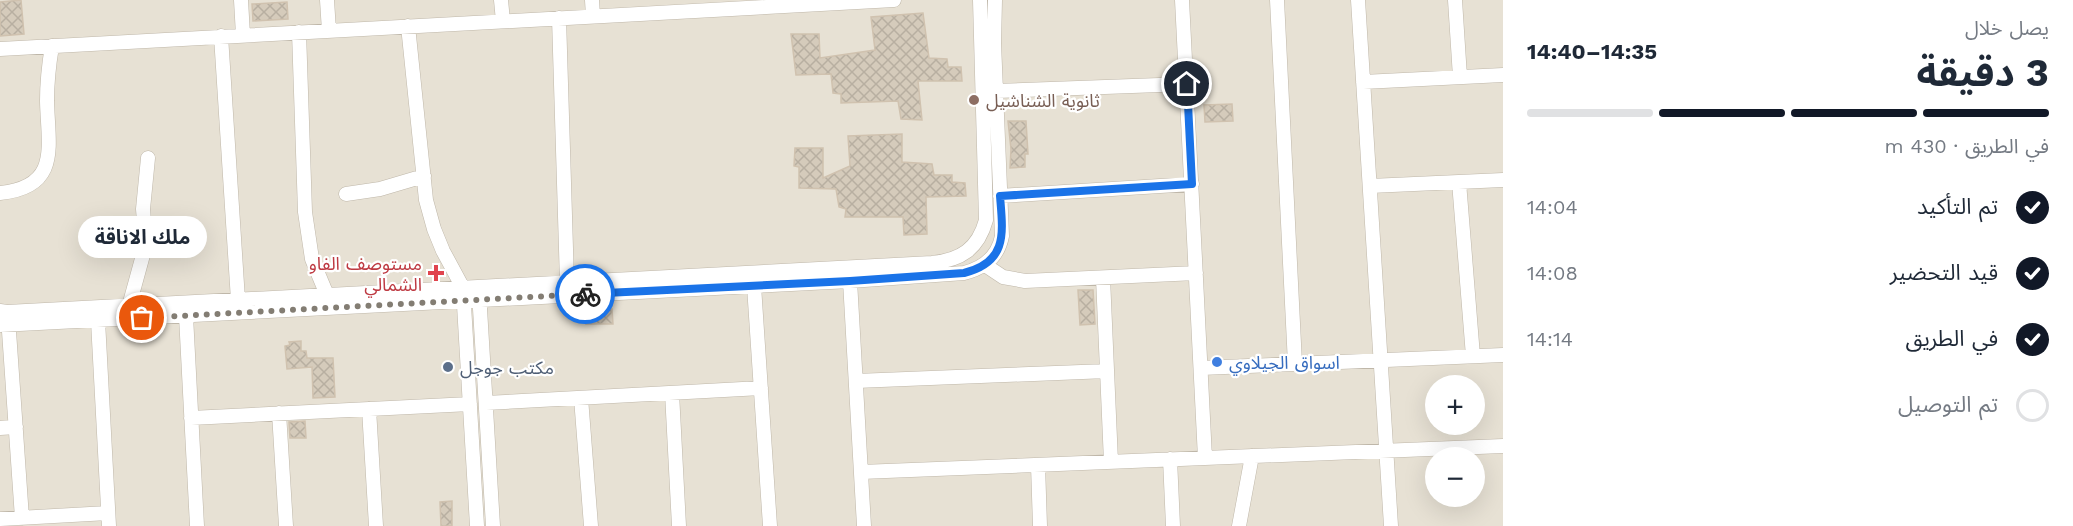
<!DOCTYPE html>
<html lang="ar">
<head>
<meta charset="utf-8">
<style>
	body { margin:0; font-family:"Work Sans","Noto Sans Arabic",sans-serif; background:#f2f2f3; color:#1f2937; direction:rtl; height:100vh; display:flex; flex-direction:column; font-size:22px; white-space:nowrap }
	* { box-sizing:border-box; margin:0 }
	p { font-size:20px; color:#747a83 }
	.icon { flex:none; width:33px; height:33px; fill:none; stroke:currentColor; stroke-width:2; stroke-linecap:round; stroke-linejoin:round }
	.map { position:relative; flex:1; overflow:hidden; direction:ltr }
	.details { display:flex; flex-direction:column; background:#fff; width:570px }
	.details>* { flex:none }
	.tools { position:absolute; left:1425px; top:375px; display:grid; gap:12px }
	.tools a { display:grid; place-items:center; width:60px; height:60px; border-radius:50%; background:#fff; box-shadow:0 6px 24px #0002; font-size:30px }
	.pin { position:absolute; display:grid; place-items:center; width:51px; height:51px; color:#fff; margin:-26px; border:3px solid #fff; border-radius:50%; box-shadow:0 2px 6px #0007 }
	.courier { position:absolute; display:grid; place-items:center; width:60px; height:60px; margin:-30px; border:4px solid #1a73e8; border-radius:50%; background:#fff; color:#222; box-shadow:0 2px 8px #0007 }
	.bubble { position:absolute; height:42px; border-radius:21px; background:#fff; box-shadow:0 6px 24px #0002; font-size:20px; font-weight:700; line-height:42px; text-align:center; direction:rtl }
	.headline em { font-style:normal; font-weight:700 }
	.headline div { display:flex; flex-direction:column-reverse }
	.headline { display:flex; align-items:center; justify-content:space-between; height:102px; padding:0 24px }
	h1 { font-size:39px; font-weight:700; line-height:45px }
	.bar { display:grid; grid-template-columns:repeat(4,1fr); gap:9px 6px; align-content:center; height:72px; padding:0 24px }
	.bar i { height:8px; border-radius:4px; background:#e0e1e3 }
	.bar .active { background:#111827 }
	.bar p { grid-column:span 4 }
	ol { padding:0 24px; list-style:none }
	li { display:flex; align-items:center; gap:18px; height:66px }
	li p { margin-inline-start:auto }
	li .icon { padding:6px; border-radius:50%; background:#111827; color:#fff; stroke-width:4 }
	li:last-child { color:#747a83 }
	li i { width:33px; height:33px; border:3px solid #e0e1e3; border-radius:50% }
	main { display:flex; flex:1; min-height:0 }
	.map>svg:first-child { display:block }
	.residential { fill:#e7e1d4; fill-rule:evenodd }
	.building { fill:url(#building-cross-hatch); stroke:#d0c2af; stroke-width:1.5 }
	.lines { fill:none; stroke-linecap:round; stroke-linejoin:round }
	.minor-casing { stroke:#bfb7a9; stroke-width:15 }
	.minor { stroke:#fff; stroke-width:14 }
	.done { stroke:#837d73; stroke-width:6; stroke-dasharray:0 10.8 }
	.route { stroke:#1a73e8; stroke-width:8 }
	.education-dot { fill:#8d6e63; stroke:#fff; stroke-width:2 }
	.health-dot { fill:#e0444e; stroke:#fff; stroke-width:2 }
	.shop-dot { fill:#3f7fe0; stroke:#fff; stroke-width:2 }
	.service-dot { fill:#5c6f8a; stroke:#fff; stroke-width:2 }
	.labels { text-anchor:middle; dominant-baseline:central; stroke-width:4.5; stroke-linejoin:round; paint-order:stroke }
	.education-label { font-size:18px; fill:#785e54; stroke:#fff; text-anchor:start }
	.health-label { font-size:18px; fill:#be3a42; stroke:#fff; text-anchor:end }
	.shop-label { font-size:18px; fill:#366cbe; stroke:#fff; text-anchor:start }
	.service-label { font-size:18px; fill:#4e5e75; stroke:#fff; text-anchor:start }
</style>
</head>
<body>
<main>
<section class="details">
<div class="headline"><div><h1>3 دقيقة</h1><p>يصل خلال</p></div><em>14:35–14:40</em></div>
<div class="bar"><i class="active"></i><i class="active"></i><i class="active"></i><i></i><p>في الطريق · 430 m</p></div>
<ol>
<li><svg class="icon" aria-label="check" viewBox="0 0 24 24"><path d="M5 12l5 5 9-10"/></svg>تم التأكيد<p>14:04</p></li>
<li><svg class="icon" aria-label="check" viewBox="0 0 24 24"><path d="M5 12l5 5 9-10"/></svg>قيد التحضير<p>14:08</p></li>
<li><svg class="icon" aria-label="check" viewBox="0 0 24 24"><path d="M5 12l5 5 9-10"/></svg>في الطريق<p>14:14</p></li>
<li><i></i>تم التوصيل</li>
</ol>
</section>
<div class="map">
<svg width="1503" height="526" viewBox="0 0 1503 526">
	<defs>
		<pattern id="building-cross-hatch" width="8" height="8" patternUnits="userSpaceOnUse" patternTransform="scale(1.5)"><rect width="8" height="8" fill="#d5cbbb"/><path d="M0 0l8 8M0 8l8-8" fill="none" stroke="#b8afa1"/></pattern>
	</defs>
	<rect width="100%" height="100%" fill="#f3efe6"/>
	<!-- residential -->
	<path class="residential" d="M0,0H1503V526H0ZM1436,386H1474V424H1436ZM1436,458H1474V496H1436Z"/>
	<!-- building -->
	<path class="building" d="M21,0L24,34L0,36V2Z
		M287,2L288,19L253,21L252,4Z
		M923,13L929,58L947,59L948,67H961L962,81H918L922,120L901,119L898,101L841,103V94L833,93L831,74L796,75L791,34H819L820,58L875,50L871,17Z
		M1232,104L1233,121L1205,122L1204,105Z
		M1008,121H1026L1028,154H1025V167L1010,168L1011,149Z
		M902,134V162L932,164L934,175H952V182L965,183L966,196L926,197L927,234L904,235L903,217H845L846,209L839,207L836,189L799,188V167L794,166L795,148H823V178L850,166L848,136Z
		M1078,290H1093L1095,324L1080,325Z
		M612,309L613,324H586V311Z
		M301,341V351H306L307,358H333L335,397L313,398L312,367L287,369L285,346L290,345L289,342Z
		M305,421L306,438H290L289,422Z
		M452,501V526H441L440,502Z"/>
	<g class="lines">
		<defs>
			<path id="minor" d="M241,0L243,35
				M327,0L329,31
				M501,0L503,21
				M592,0L593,16
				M1182,0L1205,458
				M1277,0L1295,364
				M1358,0L1391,526
				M1455,0L1460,77
				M559,18L567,282
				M408,26L426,200L434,229L443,251L463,288L477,526
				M299,32L305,212L312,259L327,295
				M221,36L238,300
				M0,49L894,0
				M1363,82L1503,75
				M996,91L1187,84
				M1459,182L1473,356
				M1370,186L1503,180
				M0,193C61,187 48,146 47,101C47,82 49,64 52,46
				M346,194L380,189L424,176
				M1000,196L1192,184
				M985,265L1003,277L1025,281L1196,273
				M1103,278L1111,462
				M850,281L864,526
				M754,286L770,526
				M479,292L493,526
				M129,306L143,255L145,234L143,209L148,158
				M0,311L7,312L932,263C961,260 978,249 986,220L980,0
				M186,316L197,526
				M8,317L22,518
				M98,321L109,526
				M0,325L850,281L964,273C984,268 998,257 1002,236L994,43L995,0
				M1201,368L1503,355
				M856,381L1107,371
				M672,393L679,526
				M581,398L591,526
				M486,403L761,388
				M369,409L376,526
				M279,413L286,526
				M191,418L470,404
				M0,428L16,427
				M1170,459L1173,526
				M1038,465L1040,526
				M861,472L1503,446
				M0,519L108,513
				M1239,526L1252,456"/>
		</defs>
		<!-- minor casing -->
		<use href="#minor" class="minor-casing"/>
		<!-- minor -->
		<use href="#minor" class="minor"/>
	</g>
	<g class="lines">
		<!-- done -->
		<path class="done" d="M142,318L585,294"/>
		<!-- route -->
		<path class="route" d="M585,294L850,281L964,273C1008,262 1003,233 1000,196L1192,184L1187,84"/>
	</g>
	<!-- markers -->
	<circle class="education-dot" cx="974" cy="100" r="6"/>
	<path class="health-dot" d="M433 264h6v6h6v6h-6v6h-6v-6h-6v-6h6z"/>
	<circle class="shop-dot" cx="1217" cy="362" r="6"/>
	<circle class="service-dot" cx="448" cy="367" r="6"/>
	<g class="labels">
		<!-- education labels -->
		<g class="education-label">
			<text x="986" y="100">ثانوية الشناشيل</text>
		</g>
		<!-- health labels -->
		<g class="health-label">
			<text x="422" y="263">مستوصف الفاو<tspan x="422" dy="21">الشمالي</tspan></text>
		</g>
		<!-- shop labels -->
		<g class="shop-label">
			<text x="1229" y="362">اسواق الجيلاوي</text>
		</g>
		<!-- service labels -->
		<g class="service-label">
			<text x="460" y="367">مكتب جوجل</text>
		</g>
	</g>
</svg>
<div class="tools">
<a>+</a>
<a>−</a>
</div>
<div class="pin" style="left:142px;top:318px;background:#ea580c"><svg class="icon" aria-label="bag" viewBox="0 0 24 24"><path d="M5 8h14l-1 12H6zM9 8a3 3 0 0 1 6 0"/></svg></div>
<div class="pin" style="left:1187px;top:84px;background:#1f2937"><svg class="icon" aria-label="home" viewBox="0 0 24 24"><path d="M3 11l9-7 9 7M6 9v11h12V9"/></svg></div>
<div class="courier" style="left:585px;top:294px"><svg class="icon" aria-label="bike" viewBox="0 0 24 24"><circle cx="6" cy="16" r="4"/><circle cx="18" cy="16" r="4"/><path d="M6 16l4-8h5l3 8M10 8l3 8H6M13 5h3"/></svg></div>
<div class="bubble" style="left:78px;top:216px;width:129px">ملك الاناقة</div>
</div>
</main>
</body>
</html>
